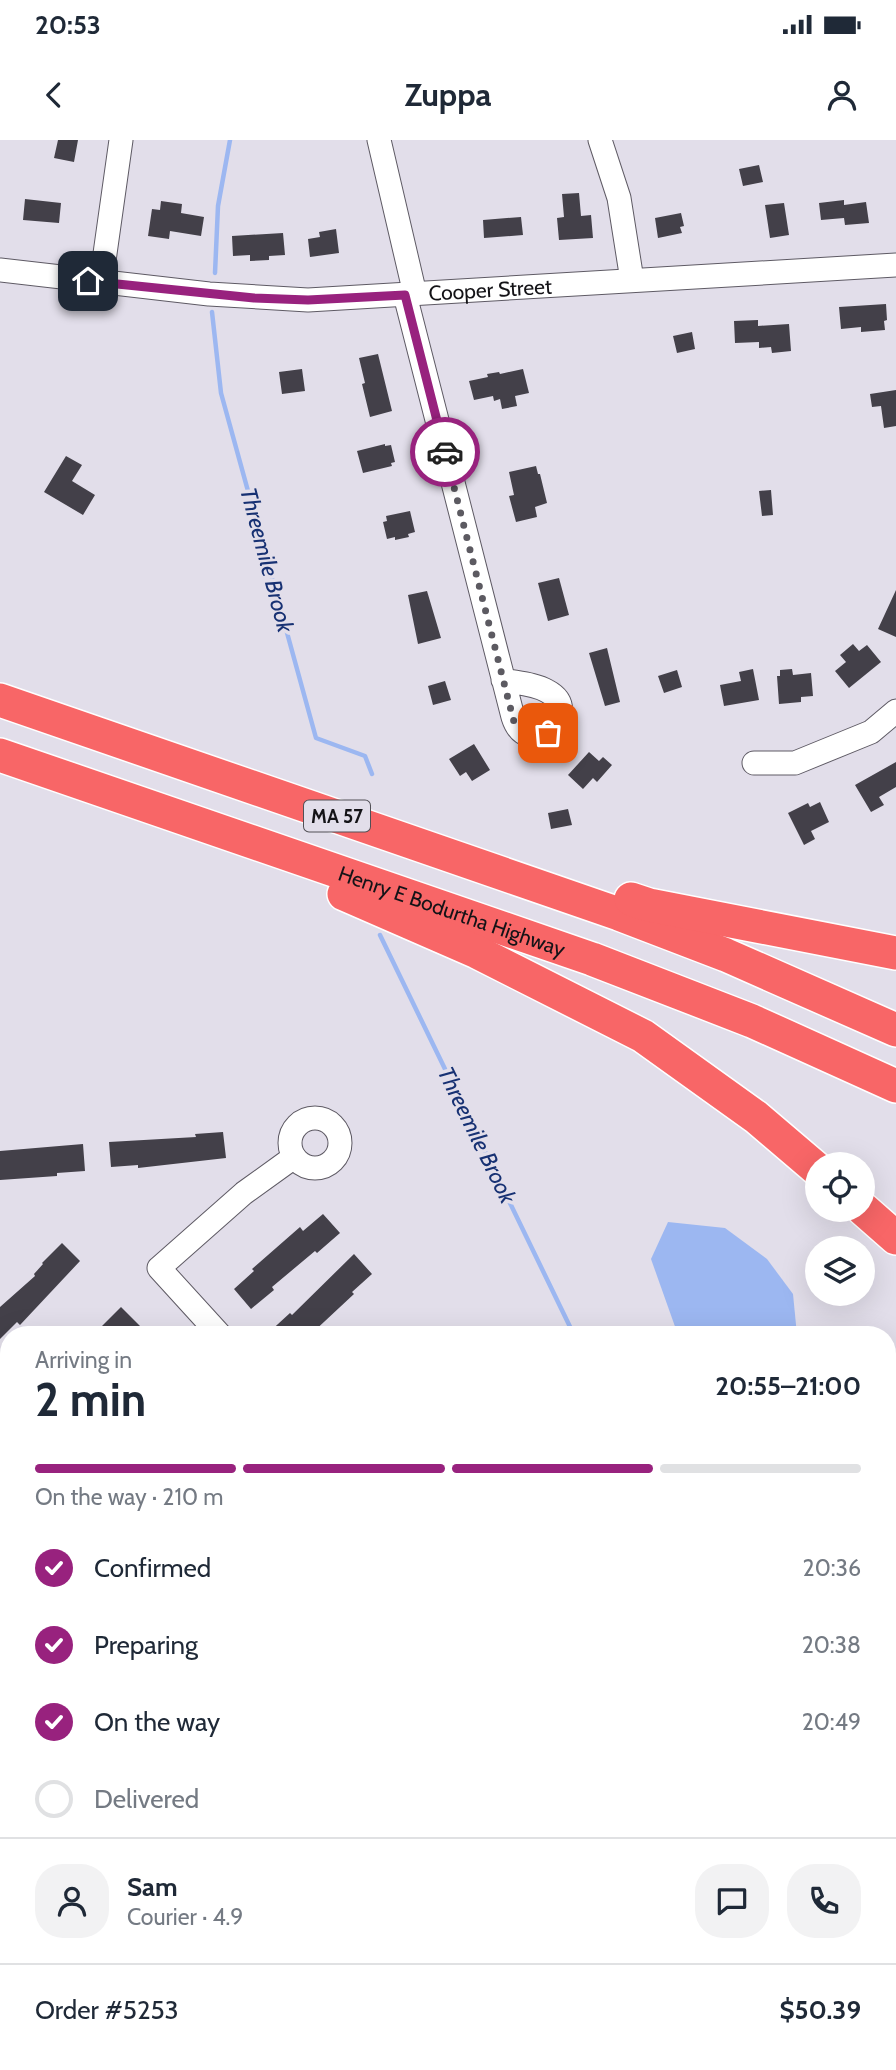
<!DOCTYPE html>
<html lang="en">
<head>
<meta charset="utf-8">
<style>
	body { margin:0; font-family:Cabin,sans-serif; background:#f2f2f3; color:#1f2937; height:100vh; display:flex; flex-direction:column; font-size:26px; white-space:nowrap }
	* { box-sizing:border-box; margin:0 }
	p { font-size:23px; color:#747a83 }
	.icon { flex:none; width:38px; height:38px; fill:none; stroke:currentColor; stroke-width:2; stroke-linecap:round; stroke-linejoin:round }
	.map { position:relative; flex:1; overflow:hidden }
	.drawer { position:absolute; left:0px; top:1186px; width:896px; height:744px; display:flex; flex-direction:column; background:#fff; border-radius:28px 28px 0 0; box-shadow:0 7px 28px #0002 }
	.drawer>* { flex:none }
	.fabs { position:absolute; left:805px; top:1012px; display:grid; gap:14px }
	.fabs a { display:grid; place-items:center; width:70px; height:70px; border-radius:50%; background:#fff; box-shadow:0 7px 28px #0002; font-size:35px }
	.pin { position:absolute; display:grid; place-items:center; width:60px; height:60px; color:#fff; margin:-30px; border-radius:14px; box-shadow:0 4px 10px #0006 }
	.courier { position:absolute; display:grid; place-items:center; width:70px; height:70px; margin:-35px; border:5px solid #98227e; border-radius:50%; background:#fff; color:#222; box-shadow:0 2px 9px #0007 }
	.head em { font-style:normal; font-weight:700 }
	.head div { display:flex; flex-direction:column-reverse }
	.head { display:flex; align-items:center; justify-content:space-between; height:119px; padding:0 35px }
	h1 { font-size:46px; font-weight:700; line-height:52px }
	.bar { display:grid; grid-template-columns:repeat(4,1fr); gap:10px 7px; align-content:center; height:84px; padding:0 35px }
	.bar i { height:9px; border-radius:5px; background:#e0e1e3 }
	.bar .active { background:#98227e }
	.bar p { grid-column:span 4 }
	.line { display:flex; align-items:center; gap:18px; padding:0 35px; border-top:2px solid #e0e1e3 }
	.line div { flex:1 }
	.round { display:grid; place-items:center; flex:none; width:74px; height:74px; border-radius:28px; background:#f2f2f3 }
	ol { padding:0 35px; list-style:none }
	li { display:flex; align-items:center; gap:21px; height:77px }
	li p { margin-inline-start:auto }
	li .icon { padding:7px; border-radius:50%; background:#98227e; color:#fff; stroke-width:4 }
	li:last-child { color:#747a83 }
	li i { width:38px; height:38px; border:4px solid #e0e1e3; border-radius:50% }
	.status { display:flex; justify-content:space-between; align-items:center; height:49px; padding:0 35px; background:#fff; direction:ltr }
	.status svg { height:19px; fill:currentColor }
	header { display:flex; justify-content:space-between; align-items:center; height:91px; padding:0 35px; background:#fff; font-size:32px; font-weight:700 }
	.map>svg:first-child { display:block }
	.water { fill:#9cb7f1 }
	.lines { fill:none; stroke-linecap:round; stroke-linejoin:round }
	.stream { stroke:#9cb7f1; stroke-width:4.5 }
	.building { fill:#434049 }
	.minor-casing { stroke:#5e5a64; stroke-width:25 }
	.major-casing { stroke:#fff; stroke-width:31 }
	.highway-casing { stroke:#fff; stroke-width:36 }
	.minor { stroke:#fff; stroke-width:23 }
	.major { stroke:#fba3a4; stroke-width:28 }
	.highway { stroke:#f86667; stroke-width:33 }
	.done { stroke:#5c5a61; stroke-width:7; stroke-dasharray:0 12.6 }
	.route { stroke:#98227e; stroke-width:9 }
	.labels { text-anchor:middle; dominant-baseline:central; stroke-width:7; stroke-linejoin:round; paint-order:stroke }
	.shield { fill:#e2deea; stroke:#525056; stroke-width:2 }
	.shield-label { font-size:19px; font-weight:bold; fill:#141317 }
	.street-label { font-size:21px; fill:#141317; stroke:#e2deea }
	.water-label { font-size:23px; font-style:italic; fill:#173173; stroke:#e2deea }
</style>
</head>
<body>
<div class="status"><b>20:53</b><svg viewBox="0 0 49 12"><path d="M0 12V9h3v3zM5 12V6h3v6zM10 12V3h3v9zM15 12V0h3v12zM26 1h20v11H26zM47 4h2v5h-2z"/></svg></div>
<header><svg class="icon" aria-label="back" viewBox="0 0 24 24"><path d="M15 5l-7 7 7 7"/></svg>Zuppa<svg class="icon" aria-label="person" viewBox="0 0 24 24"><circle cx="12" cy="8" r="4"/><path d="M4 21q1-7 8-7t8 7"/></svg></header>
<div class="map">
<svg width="896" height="1930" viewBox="0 0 896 1930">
	<rect width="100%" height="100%" fill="#e2deea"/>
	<!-- water -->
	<path class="water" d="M668,1082L725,1088L767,1119L793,1154L797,1195H678L651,1119Z"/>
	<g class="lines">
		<!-- stream -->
		<path class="stream" d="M215,133L218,66L230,0
			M212,172L221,253L316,598L365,616L372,634
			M380,795L574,1195
			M752,1930L750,1925L770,1922"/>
	</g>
	<!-- building -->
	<path class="building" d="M58,0H78L74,22L54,18Z
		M759,25L763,42L743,46L739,29Z
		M579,53L581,76L591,75L593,98L559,100L557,78L564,77L562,54Z
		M25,59L61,63L59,83L23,80Z
		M844,60V65L866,62L869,83L845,85L844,78L821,80L819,63Z
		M161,61L182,64L181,73L204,77L201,96L170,91L169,99L148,96L152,69L160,70Z
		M784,63L789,95L770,98L765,65Z
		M681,73L684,86L680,87L682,93L658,98L655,78Z
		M521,77L523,95L484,98L483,80Z
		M336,89L339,113L310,117L308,99L320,97L319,92Z
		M283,93L285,115L269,116V120L250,121V115L233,116L232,96Z
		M886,164L887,180L884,181L885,190L861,192V187L841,189L839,167Z
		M758,180V186L789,184L791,211L772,213L771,207L759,208V202L735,203L734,181Z
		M692,192L695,209L677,213L673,196Z
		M378,214L392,271L370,277L362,244L365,243L359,218Z
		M302,229L305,251L282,254L279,232Z
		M523,229L529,253L515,256L517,266L502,269L500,259L494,261L493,256L474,260L469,241L488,237L487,234L499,232L500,234Z
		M896,250V286L884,288L881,266L872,267L870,254Z
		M385,304V306L391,305L395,322L391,323L392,326L363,333L357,311Z
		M66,316L82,325L72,341L95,355L83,375L44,352Z
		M536,326L538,334H540L547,363L535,367L537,377L516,382L509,356L514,355L509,332Z
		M771,350L773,375L762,376L759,351Z
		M410,371L415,392L408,394L409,397L395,400V397L387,399L383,382L387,381L386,376Z
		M559,438L569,475L548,481L538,443Z
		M896,450V497L878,489Z
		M427,451L441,498L418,504L408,455Z
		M853,504L859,511L867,505L881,522L849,548L835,531L846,522L840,515Z
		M607,508L620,562L605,566L589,513Z
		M753,529L759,560L724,566L720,545L741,541L739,532Z
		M792,529L793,535L811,533L813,556L801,557V562L779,564L777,536H780V530Z
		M677,530L682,547L664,553L658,536Z
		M445,541L451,560L433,565L428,546Z
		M474,604L490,630L472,641L466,632L460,636L449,619Z
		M589,612L599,621L603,617L612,625L597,642L593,638L583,649L568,635Z
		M896,622V647L879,657L884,665L871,672L855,645Z
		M820,662L829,682L811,691L815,699L804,705L788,673L808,663L810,667Z
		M568,669L572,685L551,689L548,673Z
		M223,992L226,1018L138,1028V1025L111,1027L109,1002L196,997L195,994Z
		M83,1004L85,1031L57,1033V1036L0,1040V1011Z
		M323,1074L340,1093L317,1113L315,1111L272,1147L274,1150L251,1169L234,1149L254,1131L252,1129L300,1087L303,1091Z
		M62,1103L80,1121L20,1185L17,1182L0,1199V1167L35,1136L34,1134L43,1124L42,1123Z
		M354,1114L372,1134L352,1152L354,1154L310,1195H266L290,1173L292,1175Z
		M121,1167L149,1195H111L102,1186Z"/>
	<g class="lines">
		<defs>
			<g id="minor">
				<path d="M379,0L415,154"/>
				<path d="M600,0L619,58L632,140"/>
				<path id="s1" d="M0,130L209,154L308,160L896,125"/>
				<path d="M101,142L121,0"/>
				<path d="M405,155L513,577C528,624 587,572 547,551C535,544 517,543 503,540"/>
				<path d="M754,623H795L871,592L896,571"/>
				<circle cx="315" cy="1003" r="25"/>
				<path d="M220,1195L159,1128L244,1053L294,1017"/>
				<path d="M887,1528L896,1543"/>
				<path d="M0,1536L9,1529"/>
				<path d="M0,1725L9,1734"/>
				<path d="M887,1899L896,1914"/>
				<path d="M628,1922L635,1930"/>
			</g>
			<path id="major" d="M887,1344L896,1337
				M887,1378L896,1371
				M236,1930L245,1922"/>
			<g id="highway">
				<path d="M0,560L619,774L726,815L896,890"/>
				<path id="s2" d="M0,615L592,819L752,881L896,946"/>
				<path d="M344,754L477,812L643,896L756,977L817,1029"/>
				<path d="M631,759L649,765L896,813"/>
				<path d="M863,1069L896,1098"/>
			</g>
		</defs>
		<!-- minor casing -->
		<use href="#minor" class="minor-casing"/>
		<!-- major casing -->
		<use href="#major" class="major-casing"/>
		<!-- highway casing -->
		<use href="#highway" class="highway-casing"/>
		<!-- minor -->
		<use href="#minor" class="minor"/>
		<!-- major -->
		<use href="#major" class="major"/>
		<!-- highway -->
		<use href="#highway" class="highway"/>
	</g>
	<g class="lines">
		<!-- done -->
		<path class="done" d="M445,312L514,582C522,594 534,599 548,593"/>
		<!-- route -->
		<path class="route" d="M88,141L254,158L308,160L405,155L445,312"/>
	</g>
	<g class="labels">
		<!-- shield labels -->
		<rect class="shield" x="304" y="660.5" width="66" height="31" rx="5"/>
		<g class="shield-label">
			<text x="337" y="676">MA 57</text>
		</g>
		<!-- street labels -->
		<g class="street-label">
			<text stroke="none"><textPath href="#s1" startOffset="492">Cooper Street</textPath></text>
			<text stroke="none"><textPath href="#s2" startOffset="478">Henry E Bodurtha Highway</textPath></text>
		</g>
		<!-- water labels -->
		<g class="water-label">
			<text transform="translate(267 420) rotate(75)">Threemile Brook</text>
			<text transform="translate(477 995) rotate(64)">Threemile Brook</text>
		</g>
	</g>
</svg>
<div class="fabs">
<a><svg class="icon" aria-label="locate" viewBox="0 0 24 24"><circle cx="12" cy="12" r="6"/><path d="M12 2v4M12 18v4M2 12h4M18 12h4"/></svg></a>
<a><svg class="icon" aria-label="layers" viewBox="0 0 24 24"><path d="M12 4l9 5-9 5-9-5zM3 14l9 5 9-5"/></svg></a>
</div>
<div class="pin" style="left:548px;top:593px;background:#ea580c"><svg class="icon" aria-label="bag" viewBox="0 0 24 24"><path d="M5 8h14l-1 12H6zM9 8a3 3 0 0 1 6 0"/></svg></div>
<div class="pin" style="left:88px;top:141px;background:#1f2937"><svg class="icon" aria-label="home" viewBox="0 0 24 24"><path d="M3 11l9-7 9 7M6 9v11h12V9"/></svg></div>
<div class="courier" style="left:445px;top:312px"><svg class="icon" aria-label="car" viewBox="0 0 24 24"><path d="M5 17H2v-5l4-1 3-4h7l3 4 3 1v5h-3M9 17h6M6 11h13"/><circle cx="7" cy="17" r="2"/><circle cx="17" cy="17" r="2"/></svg></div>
<section class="drawer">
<div class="head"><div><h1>2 min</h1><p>Arriving in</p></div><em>20:55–21:00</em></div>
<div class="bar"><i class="active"></i><i class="active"></i><i class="active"></i><i></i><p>On the way · 210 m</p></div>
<ol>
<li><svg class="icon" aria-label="check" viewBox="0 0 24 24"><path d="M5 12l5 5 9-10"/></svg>Confirmed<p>20:36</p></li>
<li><svg class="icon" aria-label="check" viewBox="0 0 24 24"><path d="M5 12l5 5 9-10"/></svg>Preparing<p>20:38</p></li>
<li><svg class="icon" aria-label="check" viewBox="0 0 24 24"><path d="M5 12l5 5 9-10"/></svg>On the way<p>20:49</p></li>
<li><i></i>Delivered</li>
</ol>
<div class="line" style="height:126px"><a class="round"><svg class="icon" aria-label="person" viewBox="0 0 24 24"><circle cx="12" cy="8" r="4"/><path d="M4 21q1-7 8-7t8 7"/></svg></a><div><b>Sam</b><p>Courier · 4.9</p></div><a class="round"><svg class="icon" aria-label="chat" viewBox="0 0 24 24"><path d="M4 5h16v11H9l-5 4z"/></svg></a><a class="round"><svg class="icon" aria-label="phone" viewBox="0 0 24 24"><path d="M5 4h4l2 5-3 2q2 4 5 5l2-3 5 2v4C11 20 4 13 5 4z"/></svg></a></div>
<div class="line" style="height:91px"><div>Order #5253</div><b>$50.39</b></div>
</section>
</div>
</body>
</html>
